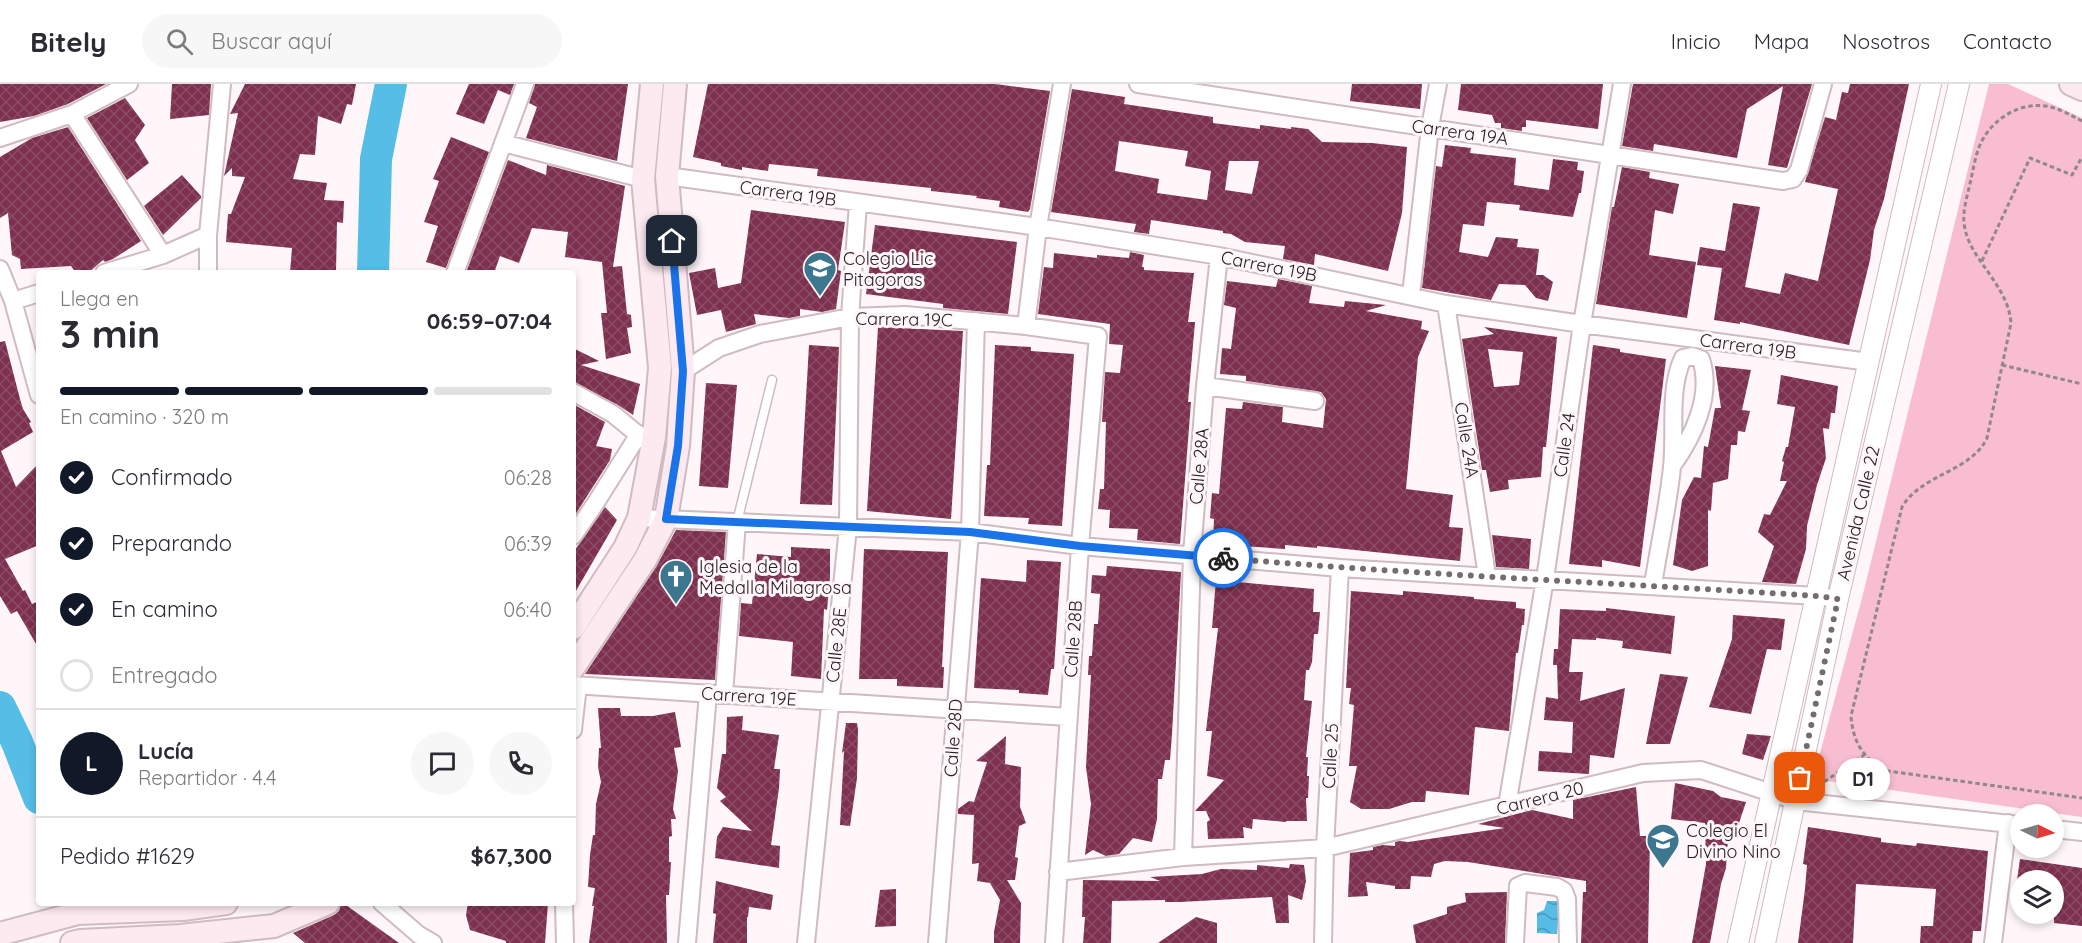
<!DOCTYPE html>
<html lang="es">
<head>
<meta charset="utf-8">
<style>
	body { margin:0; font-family:Quicksand,sans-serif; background:#f7f7f7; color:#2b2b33; height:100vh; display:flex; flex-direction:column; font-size:22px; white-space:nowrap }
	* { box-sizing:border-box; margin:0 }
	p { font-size:20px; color:#7c7c81 }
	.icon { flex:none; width:33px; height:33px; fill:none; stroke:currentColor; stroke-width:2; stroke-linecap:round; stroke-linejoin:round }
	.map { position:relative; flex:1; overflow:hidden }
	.drawer { position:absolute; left:36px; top:186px; width:540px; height:636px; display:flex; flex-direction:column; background:#fff; border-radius:6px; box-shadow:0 3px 9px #0003 }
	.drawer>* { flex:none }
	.needle { width:39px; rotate:95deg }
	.buttons { position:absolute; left:2010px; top:720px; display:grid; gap:12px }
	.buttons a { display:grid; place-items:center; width:54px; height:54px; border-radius:50%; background:#fff; box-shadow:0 3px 9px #0003; font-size:30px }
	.pin { position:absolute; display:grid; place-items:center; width:51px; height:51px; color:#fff; margin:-26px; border-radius:12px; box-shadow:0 3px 9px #0006 }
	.courier { position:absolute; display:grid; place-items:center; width:60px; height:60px; margin:-30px; border:4px solid #1a73e8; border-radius:50%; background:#fff; color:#222; box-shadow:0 2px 8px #0007 }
	.bubble { position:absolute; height:42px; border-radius:21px; background:#fff; box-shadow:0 3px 9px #0003; font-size:20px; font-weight:700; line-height:42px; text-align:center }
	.headline em { font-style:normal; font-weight:700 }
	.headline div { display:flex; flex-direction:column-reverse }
	.headline { display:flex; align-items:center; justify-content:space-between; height:102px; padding:0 24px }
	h1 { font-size:39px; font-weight:700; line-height:45px }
	.bar { display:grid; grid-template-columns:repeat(4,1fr); gap:9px 6px; align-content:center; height:72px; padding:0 24px }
	.bar i { height:8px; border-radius:4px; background:#e1e1e2 }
	.bar .on { background:#111827 }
	.bar p { grid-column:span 4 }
	.line { display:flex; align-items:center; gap:15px; padding:0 24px; border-top:2px solid #e1e1e2 }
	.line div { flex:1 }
	.round { display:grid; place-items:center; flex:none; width:63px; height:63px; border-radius:32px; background:#f7f7f7 }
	ol { padding:0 24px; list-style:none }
	li { display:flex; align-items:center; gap:18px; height:66px }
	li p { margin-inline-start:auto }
	li .icon { padding:6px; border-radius:50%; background:#111827; color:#fff; stroke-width:4 }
	li:last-child { color:#7c7c81 }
	li i { width:33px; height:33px; border:3px solid #e1e1e2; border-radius:50% }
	header { display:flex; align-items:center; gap:36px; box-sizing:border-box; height:84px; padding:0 30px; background:#fff; border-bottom:2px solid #e1e1e2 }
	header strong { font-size:28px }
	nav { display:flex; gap:33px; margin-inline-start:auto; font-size:21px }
	.search { width:420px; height:54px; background:#f7f7f7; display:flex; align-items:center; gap:15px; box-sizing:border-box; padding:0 21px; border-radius:33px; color:#7c7c81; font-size:22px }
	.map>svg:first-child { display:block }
	.pitch { fill:#f8bdd0 }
	.water { fill:url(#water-waves) }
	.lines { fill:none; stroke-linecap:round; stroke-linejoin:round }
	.river { stroke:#56bde7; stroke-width:32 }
	.building { fill:url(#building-cross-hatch); fill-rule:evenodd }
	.service-casing { stroke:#cfbbc0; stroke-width:11 }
	.minor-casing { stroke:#cfbbc0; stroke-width:20 }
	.tertiary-casing { stroke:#cfbbc0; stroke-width:22 }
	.secondary-casing { stroke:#cfbbc0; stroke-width:26 }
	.path { stroke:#90888a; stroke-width:3; stroke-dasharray:4.5 3; stroke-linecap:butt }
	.service { stroke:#fff; stroke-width:8 }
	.minor { stroke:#fff; stroke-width:16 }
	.tertiary { stroke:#fff; stroke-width:20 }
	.secondary { stroke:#fceaf0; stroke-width:22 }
	.done { stroke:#746c6e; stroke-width:6; stroke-dasharray:0 10.8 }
	.route { stroke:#1a73e8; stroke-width:8 }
	.labels { text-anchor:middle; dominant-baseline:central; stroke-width:6; stroke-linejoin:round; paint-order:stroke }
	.street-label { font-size:18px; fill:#292224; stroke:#fef6f8 }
	.poi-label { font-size:18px; fill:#292224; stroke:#fef6f8; text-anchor:start }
</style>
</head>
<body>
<header>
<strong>Bitely</strong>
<div class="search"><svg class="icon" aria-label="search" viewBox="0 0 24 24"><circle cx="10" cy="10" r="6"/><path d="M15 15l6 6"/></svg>Buscar aquí</div>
<nav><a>Inicio</a><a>Mapa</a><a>Nosotros</a><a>Contacto</a></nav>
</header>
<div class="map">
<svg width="2082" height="859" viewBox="0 0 2082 859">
	<defs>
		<pattern id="water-waves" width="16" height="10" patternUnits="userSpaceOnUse" patternTransform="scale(1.5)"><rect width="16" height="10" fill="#56bde7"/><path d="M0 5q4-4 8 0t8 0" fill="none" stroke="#4799bb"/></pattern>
		<pattern id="building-cross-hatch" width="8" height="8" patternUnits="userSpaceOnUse" patternTransform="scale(1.5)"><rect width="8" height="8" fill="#7e304f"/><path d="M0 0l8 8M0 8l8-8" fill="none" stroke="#8b4c65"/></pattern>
	</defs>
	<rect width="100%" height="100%" fill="#fef6f8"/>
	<!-- pitch -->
	<path class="pitch" d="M1989,0H2008L2082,34V733L1813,695L1862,514Z"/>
	<!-- water -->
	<path class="water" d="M1547,817H1560L1557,850L1537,849V829L1544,826Z"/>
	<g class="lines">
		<!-- river -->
		<path class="river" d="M373,189L376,75L391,0
			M0,623L17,658L39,714"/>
	</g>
	<!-- building -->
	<path class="building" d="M0,0H106L68,20L34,32L0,38Z
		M172,0H211L209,31L170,35Z
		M245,0H356L352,21L347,20L341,40L318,32L315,71L300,70L293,95L327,99L324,116L344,117L343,139L337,138L336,188L290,189L292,164L226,158L228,130H231L245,93L232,92V84L224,92L238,29L230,30Z
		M469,0H514L510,11L498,6L484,40L456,30Z
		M535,0H628L617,77L526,54L537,23L529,19Z
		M708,0H995L1050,7L1030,125L1028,128L999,123L1000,117L976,114L977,112L931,107V104L817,92L818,85L769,80L768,87L742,83V86L721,82V79L693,73Z
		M1352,0H1422L1420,25L1350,17Z
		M1461,0H1603L1598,45L1526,36V43H1522V47L1501,44V39H1495L1492,31L1458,26Z
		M1633,0H1812L1787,84L1768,81L1783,2L1747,25L1737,74L1654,60L1653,67L1622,62Z
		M1850,0H1909L1884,115L1874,146L1870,176L1849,261L1740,238V240L1714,236L1722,184L1697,181L1700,163L1725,167L1733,119L1760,123L1745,203L1780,210L1785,189L1818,197L1838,105L1805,98L1825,33L1836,36L1842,8L1848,9Z
		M1072,5L1125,13L1124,20L1213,33V39L1260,45V41L1291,45V43L1308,45L1322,58L1372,59L1407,63L1402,129L1388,187L1315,170L1314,181L1283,175L1285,162L1245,158L1231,150L1223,149V147L1151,136L1149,150L1134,148L1136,140L1051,128ZM1119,57L1188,67L1185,82L1211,87L1207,116L1157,109L1159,95L1115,87ZM1229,77H1259L1252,110L1225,106Z
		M125,14L145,41L135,56L149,79L127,96L87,34Z
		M68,43L141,157L113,175L105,178L103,176L88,189H76L71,182L21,185L20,175L12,171L8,129L0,134V73L32,54Z
		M451,53L489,68L446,184L426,178L438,142L424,138L439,97L433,95Z
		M1445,61L1471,64L1470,69L1516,74L1514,101L1549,106L1553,75L1578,78L1577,86L1584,87L1581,109H1579L1573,133L1519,126L1520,121L1487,118L1484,142L1463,140L1459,168L1488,173L1496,153L1518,155L1517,163L1539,165L1536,191H1543L1553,198L1548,217L1536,214L1525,201L1499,200L1491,216L1422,204L1436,82L1442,83Z
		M508,76L546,91L547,81L625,102L613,183L622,182L627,230L631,231L632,243L627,244L631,269L606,275L601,229H607L602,178L565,173L568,148L532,144L519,179L500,172L494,189H474L467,186Z
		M1622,83L1650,88L1649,94L1679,100L1673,130L1655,126L1649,171L1696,178L1687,234L1596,220L1612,123H1614Z
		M182,91L201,112V114L163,151L144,122Z
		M751,126L845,138L838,186L841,187L836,225L822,228L800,225V232L789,234L754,230L756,240L726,248L721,226L697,231L689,189L715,184L718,204L741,199Z
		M875,141L1017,158L1008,230L943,224V220L866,210Z
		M1130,168L1144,171L1142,183H1144V186L1194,189L1188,238H1195L1188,318H1191L1180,460L1137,456L1138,445L1109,444L1110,426L1098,425L1100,405H1104L1106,338H1102L1105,288L1120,289L1123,261L1109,260L1110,240L1038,230L1044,183L1053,184L1054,169L1097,174V171L1129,174Z
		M1278,195L1312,202L1309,219L1344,223L1345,217L1386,221L1366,227L1422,237L1421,245L1429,247L1418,273L1406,405L1453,411L1449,443L1463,444L1460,477L1317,462V464L1285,461V465L1213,460L1214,435L1210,434L1212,409L1219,410L1226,324L1242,325L1243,318L1283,323L1282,338L1323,344L1326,315L1321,308L1246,297V292L1220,290L1222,264L1231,265L1236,224L1224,221L1227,197L1276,203Z
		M878,243L963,247L951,435L867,427Z
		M1484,243L1557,253L1546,363H1543L1541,393L1508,396L1509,405L1490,408L1486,386H1482L1462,255L1494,250ZM1488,265L1523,268L1519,301L1494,303Z
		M5,257L20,315L23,325L31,338L29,339L33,348L1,367L16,403L39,379V461L5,475L23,507L25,506L32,520L39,517V565L17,527L11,530L0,512V258Z
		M809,261L839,263L832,421L800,420Z
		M995,261L1031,263V267L1074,270L1062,442L1028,440L1029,434L984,432L987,381H990Z
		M1593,261L1620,265V268L1666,275L1640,483L1602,476V483L1569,480Z
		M573,264L599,277L581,281L640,300L633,331L618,321L573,298Z
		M1715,282L1751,286L1742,326L1750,327L1745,348L1738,347L1737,361H1731L1728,395L1713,399L1711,427L1708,426V482L1692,487L1673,481L1682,416L1694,393L1701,394L1704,362L1708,363L1715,324H1721Z
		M1781,291L1838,302L1835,329H1831L1829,345L1823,344L1826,374L1817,401L1807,442L1806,465L1796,500L1762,498L1774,462L1758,448L1764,430L1770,431L1787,397H1780L1784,378L1782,377L1786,363H1788L1795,323L1777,320Z
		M706,299L737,301L728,404L699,402Z
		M573,320L605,338L596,362L612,365L610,376L575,431L573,430Z
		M605,423L617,436L573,512V469Z
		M676,446L726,448L715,596L585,590L656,483Z
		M1492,451L1531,455L1529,485L1496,483Z
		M791,463L830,465V493L827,526L824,525L821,595L791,592L793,558L739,552L741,519L752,520L757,470L791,473Z
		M864,465L948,468L942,583H944L943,604L897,602V595H859Z
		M1027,476L1061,478L1054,585H1051L1048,611L1019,609V606L974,604L981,494L1026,498Z
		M1107,482L1181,488L1172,650L1170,676H1165L1162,695H1158L1157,735L1152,758L1133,754L1119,770L1106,772L1093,766L1085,771L1091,720L1086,683L1091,591H1088L1089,572H1092L1094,540H1098L1100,510L1091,509L1092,491L1106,492Z
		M1216,496L1314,505L1313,528H1320L1318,550H1314L1312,578L1309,586H1306L1304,616L1312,617L1306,673H1308L1307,692H1309L1308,714H1306L1307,737H1286V738L1253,735L1252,745L1243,743L1244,754L1208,755L1207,738L1210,736L1206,727H1195L1224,696L1207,692L1212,647H1206L1218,544H1212Z
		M1351,507L1403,511V507L1474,513V515L1516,518V524L1525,525L1524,541H1522L1518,569H1516L1509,647L1475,643L1469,711L1426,707L1425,718H1412L1389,725H1361L1350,718L1357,682H1349L1354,621L1349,620L1351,604H1346Z
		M1606,524L1675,532L1671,570L1622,564L1623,557L1596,554V556L1572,555L1569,588H1583L1580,617L1625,604L1614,674L1590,671L1589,690L1538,687L1539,667L1572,669L1573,638L1544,636L1546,613L1558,615L1557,581H1553L1554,565H1558L1560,525L1606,527Z
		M1733,531L1785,535L1781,566L1767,565L1751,630L1709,623L1732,555Z
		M1660,590L1688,593L1670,660H1646Z
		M598,624H620L621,632H653L675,628L681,663L674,664L678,687L673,725L676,735H671L672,752L669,753V778H671L669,811H666L667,859H589L594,822H592L595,804L588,803L590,771L593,751H595L596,720L601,698L598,683L599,664H601Z
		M743,632L742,646L779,651L774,685H780L779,704L771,761L780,762L779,784L715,774L717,753L723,743L752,747L720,717L726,713L717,704L722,670H726L727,633Z
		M846,639H857L858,645L857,694L850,742L840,741L844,667L842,669Z
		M1747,650L1771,652L1763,676L1742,670Z
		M1006,652L1005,680L1021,683L1020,723L1026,739L1019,742L1015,773L1018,774L1015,796H1007L1021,819L1020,859H994V848L1000,816L990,799L977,797L979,779L972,780L974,731L958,730V725L969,717L974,718L987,678L976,677Z
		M1675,699L1713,707L1721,713L1746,718L1738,742L1729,741L1726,784L1721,800L1710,859H1692L1706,780L1705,739L1671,735Z
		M1636,703L1640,752H1650L1648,859H1581L1583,808H1586V797L1468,778L1445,777L1434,780L1431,793L1411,792L1410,805H1395V802L1366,798L1368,812L1348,813L1350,769L1373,766V763L1383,761L1395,762V758L1400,757L1408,758L1505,744L1478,740L1532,726L1573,735V716Z
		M1808,743L1881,754V758L1916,762L1917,759L1988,767L1981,847H1973L1972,859H1920L1921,842H1933L1936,805L1856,800L1853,859H1798L1805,805L1807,781L1803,780Z
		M2020,775L2082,784V842L2054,839V796H2017Z
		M1290,780L1304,781L1306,797L1302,816L1288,811L1289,839H1276L1272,813L1180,818H1165V816L1112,817L1111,859H1083L1085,833H1082L1083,796L1160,797L1150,793L1202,790L1221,785L1257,786V781L1289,784Z
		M716,797L773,811L771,826L749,823L748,833H747V859H713L716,830L713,829Z
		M896,805V842L875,843L880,806Z
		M1507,808L1505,859H1416L1413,841L1447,830V823L1466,818L1465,809Z
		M341,819H343L399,859H305L293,849L334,831L339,827Z
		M468,819H548L545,859H506V857L470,846L466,831Z
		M1196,833L1217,839V859H1158Z"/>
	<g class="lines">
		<defs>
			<path id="service" d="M737,438L772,296"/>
			<path id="minor" d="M1138,0L1783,97L1793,95L1799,86L1823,0
				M72,30L163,171
				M0,54L72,30L129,0
				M503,59L643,95
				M667,92L1038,143L1219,172L1446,220L1582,240L1869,278
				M0,185L13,217L39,311
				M104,189L163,171L208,151
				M208,189V151L222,0
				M455,189L525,0
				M1411,211L1430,43L1438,0
				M13,217L39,209
				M1446,220L1487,492
				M1026,242L1038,143L1062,0
				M683,287L719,264L760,250L850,233L905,231L1026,242L1098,252L1080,462L1054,859
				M1205,302L1315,317
				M573,308L613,330L647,358
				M639,434L970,448L1080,462L1340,484L1817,512L1838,515
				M573,452L595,420L639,350
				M1653,501C1659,462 1668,423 1672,383C1676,348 1668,306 1683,274L1692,272L1701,275C1713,312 1693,353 1672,382
				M573,601L1068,633
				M724,610L737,438
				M573,646L578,601
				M1507,722L1545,495L1582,240L1622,0
				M2054,745L2082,748
				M1183,773L1192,471L1205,302L1219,172
				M1058,788L1183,773L1325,764L1643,689L1701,686L1796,717L2020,741
				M382,819L419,851L433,859
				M564,819L565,859
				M687,859L708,609
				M806,859L848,443L850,233L858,119
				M937,859L970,448L976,237
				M1323,859L1325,764L1340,484
				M1515,859L1518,802L1525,799L1557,803L1564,807L1567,815L1568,859
				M1993,859L2008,739"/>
			<path id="tertiary" d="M1738,859L1931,0
				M1765,859L1838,515L1959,0"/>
			<path id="secondary" d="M2071,0L2082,5
				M573,544L625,464L639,434L654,353L660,284L643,95L652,0
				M573,584L645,476L666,435L678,362L683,287L667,92L675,0
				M0,850L78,829L183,825L226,819
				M72,859L80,857L180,852L274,842L328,819"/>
		</defs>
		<!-- service casing -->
		<use href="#service" class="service-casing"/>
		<!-- minor casing -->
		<use href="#minor" class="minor-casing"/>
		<!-- tertiary casing -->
		<use href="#tertiary" class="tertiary-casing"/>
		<!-- secondary casing -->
		<use href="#secondary" class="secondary-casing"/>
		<!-- path -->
		<path class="path" d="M2082,37C2074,33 2066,28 2057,25C2029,14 1997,30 1983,55C1976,67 1974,82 1971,95C1968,111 1961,128 1965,145C1972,178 2008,201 2011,239L1987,354C1971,388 1921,390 1902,423L1851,632C1853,659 1864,676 1888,687L2082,714
			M1982,177L2030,74L2072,91L2082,73
			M2002,281L2082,300
			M1818,702L1864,671"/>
		<!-- service -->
		<use href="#service" class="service"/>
		<!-- minor -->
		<use href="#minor" class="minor"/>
		<!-- tertiary -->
		<use href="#tertiary" class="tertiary"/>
		<!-- secondary -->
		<use href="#secondary" class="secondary"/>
	</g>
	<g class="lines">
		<!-- done -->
		<path class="done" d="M1223,474C1421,491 1619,499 1817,512L1838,515L1800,694"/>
		<!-- route -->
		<path class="route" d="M672,157L683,287L678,362L666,435L970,448L1080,462L1223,474"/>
	</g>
	<!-- icons -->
	<defs>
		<symbol id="school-pin" viewBox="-11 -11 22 30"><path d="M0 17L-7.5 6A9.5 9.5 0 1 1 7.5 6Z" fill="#3c768f" stroke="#fef6f8"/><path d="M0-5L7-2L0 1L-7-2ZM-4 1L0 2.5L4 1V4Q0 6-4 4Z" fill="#fff"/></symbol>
		<symbol id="church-pin" viewBox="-11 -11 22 30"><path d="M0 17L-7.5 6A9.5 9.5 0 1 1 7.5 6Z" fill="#3c768f" stroke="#fef6f8"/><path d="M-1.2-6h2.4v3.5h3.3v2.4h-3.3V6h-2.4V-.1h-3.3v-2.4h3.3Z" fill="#fff"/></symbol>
	</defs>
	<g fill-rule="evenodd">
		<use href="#school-pin" x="801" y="165" width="38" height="52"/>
		<use href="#church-pin" x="657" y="473" width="38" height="52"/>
		<use href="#school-pin" x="1644" y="737" width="38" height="52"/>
	</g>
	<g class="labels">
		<!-- street labels -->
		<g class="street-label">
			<text transform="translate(1460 48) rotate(8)">Carrera 19A</text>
			<text transform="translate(788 109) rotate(8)">Carrera 19B</text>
			<text transform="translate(1269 182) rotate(11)">Carrera 19B</text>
			<text transform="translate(904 235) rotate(1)">Carrera 19C</text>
			<text transform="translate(1748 262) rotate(8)">Carrera 19B</text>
			<text transform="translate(1467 356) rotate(81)">Calle 24A</text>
			<text transform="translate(1564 361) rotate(-82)">Calle 24</text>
			<text transform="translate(1199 382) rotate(-85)">Calle 28A</text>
			<text transform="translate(1858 429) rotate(-77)">Avenida Calle 22</text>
			<text transform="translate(1073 555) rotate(-86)">Calle 28B</text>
			<text transform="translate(836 561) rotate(-84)">Calle 28E</text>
			<text transform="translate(749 612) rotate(4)">Carrera 19E</text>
			<text transform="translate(953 654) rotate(-86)">Calle 28D</text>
			<text transform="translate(1330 672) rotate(-87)">Calle 25</text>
			<text transform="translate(1540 714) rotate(-14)">Carrera 20</text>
		</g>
		<!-- poi labels -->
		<g class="poi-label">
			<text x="843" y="174">Colegio Lic<tspan x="843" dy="21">Pitagoras</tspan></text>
			<text x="699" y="482">Iglesia de la<tspan x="699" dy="21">Medalla Milagrosa</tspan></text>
			<text x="1686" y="746">Colegio El<tspan x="1686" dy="21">Divino Nino</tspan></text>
		</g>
	</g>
</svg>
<div class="buttons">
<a><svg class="needle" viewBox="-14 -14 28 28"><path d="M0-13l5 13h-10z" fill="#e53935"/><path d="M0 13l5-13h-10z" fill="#7c7c81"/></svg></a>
<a><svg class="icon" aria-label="layers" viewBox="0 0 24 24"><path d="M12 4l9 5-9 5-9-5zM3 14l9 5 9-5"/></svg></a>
</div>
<div class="pin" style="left:1800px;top:694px;background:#ea580c"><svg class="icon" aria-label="bag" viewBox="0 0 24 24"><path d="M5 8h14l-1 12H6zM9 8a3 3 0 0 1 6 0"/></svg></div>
<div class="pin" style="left:672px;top:157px;background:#1f2937"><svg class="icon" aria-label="home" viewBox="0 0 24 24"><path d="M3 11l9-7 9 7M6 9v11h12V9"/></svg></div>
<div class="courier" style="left:1223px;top:474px"><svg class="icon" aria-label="bike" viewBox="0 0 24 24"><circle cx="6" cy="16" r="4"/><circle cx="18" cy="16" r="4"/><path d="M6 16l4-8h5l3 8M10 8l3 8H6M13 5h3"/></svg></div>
<div class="bubble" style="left:1836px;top:674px;width:54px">D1</div>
<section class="drawer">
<div class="headline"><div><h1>3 min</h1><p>Llega en</p></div><em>06:59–07:04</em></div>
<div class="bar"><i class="on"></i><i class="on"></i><i class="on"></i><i></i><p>En camino · 320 m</p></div>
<ol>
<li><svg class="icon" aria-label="check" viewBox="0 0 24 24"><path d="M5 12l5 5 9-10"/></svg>Confirmado<p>06:28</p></li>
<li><svg class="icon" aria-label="check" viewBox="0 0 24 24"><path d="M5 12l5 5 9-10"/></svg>Preparando<p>06:39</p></li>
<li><svg class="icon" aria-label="check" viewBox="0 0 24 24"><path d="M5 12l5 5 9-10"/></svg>En camino<p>06:40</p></li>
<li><i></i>Entregado</li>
</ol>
<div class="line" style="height:108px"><b class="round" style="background:#111827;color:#fff">L</b><div><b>Lucía</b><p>Repartidor · 4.4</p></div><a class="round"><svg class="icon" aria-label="chat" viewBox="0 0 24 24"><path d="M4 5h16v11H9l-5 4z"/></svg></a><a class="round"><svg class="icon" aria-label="phone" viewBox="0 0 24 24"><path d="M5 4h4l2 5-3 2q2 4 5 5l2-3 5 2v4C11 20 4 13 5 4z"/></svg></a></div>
<div class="line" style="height:78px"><div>Pedido #1629</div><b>$67,300</b></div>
</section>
</div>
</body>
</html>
